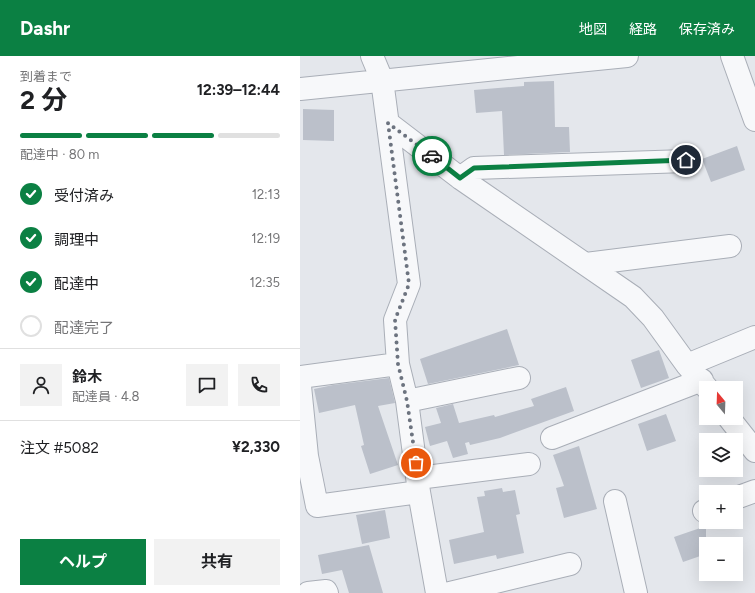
<!DOCTYPE html>
<html lang="ja">
<head>
<meta charset="utf-8">
<style>
	body { margin:0; font-family:Figtree,"Noto Sans JP",sans-serif; background:#f2f2f2; color:#202124; height:100vh; display:flex; flex-direction:column; font-size:15px; white-space:nowrap }
	* { box-sizing:border-box; margin:0 }
	p { font-size:13px; color:#757577 }
	.icon { flex:none; width:22px; height:22px; fill:none; stroke:currentColor; stroke-width:2; stroke-linecap:round; stroke-linejoin:round }
	.map { position:relative; flex:1; overflow:hidden }
	.drawer { display:flex; flex-direction:column; background:#fff; width:300px }
	.drawer>* { flex:none }
	.needle { width:26px; rotate:341deg }
	.fabs { position:absolute; left:399px; top:325px; display:grid; gap:8px }
	.fabs a { display:grid; place-items:center; width:44px; height:44px; border-radius:0px; background:#fff; box-shadow:0 4px 16px #0002; font-size:20px }
	.pin { position:absolute; display:grid; place-items:center; width:34px; height:34px; color:#fff; margin:-17px; border:2px solid #fff; border-radius:50%; box-shadow:0 1px 4px #0007 }
	.courier { position:absolute; display:grid; place-items:center; width:40px; height:40px; margin:-20px; border:3px solid #0b8043; border-radius:50%; background:#fff; color:#222; box-shadow:0 1px 5px #0007 }
	.head em { font-style:normal; font-weight:700 }
	.head div { display:flex; flex-direction:column-reverse }
	.head { display:flex; align-items:center; justify-content:space-between; height:68px; padding:0 20px }
	h1 { font-size:26px; font-weight:700; line-height:30px }
	.bar { display:grid; grid-template-columns:repeat(4,1fr); gap:6px 4px; align-content:center; height:48px; padding:0 20px }
	.bar i { height:5px; border-radius:3px; background:#e0e0e0 }
	.bar .current { background:#0b8043 }
	.bar p { grid-column:span 4 }
	.line { display:flex; align-items:center; gap:10px; padding:0 20px; border-top:1px solid #e0e0e0 }
	.line div { flex:1 }
	.round { display:grid; place-items:center; flex:none; width:42px; height:42px; border-radius:0px; background:#f2f2f2 }
	ol { padding:0 20px; list-style:none }
	li { display:flex; align-items:center; gap:12px; height:44px }
	li p { margin-inline-start:auto }
	li .icon { padding:4px; border-radius:50%; background:#0b8043; color:#fff; stroke-width:4 }
	li:last-child { color:#757577 }
	li i { width:22px; height:22px; border:2px solid #e0e0e0; border-radius:50% }
	.primary-button { display:flex; gap:8px; margin-top:auto; padding:8px 20px }
	.primary-button a { flex:1; height:46px; border-radius:0px; background:#0b8043; color:#fff; font-size:16px; font-weight:700; line-height:46px; text-align:center }
	.primary-button a+a { background:#f2f2f2; color:#202124 }
	header { display:flex; align-items:center; gap:24px; box-sizing:border-box; height:56px; padding:0 20px; background:#0b8043; color:#fff }
	header strong { font-size:19px }
	nav { display:flex; gap:22px; margin-inline-start:auto; font-size:14px }
	main { display:flex; flex:1; min-height:0 }
	.map>svg:first-child { display:block }
	.building { fill:#bbc0ca }
	.lines { fill:none; stroke-linecap:round; stroke-linejoin:round }
	.minor-casing { stroke:#a9aeb7; stroke-width:24 }
	.minor { stroke:#f7f8fa; stroke-width:22 }
	.done { stroke:#6c737f; stroke-width:4; stroke-dasharray:0 7.2 }
	.route { stroke:#0b8043; stroke-width:5 }
</style>
</head>
<body>
<header>
<strong>Dashr</strong>
<nav><a>地図</a><a>経路</a><a>保存済み</a></nav>
</header>
<main>
<section class="drawer">
<div class="head"><div><h1>2 分</h1><p>到着まで</p></div><em>12:39–12:44</em></div>
<div class="bar"><i class="current"></i><i class="current"></i><i class="current"></i><i></i><p>配達中 · 80 m</p></div>
<ol>
<li><svg class="icon" aria-label="check" viewBox="0 0 24 24"><path d="M5 12l5 5 9-10"/></svg>受付済み<p>12:13</p></li>
<li><svg class="icon" aria-label="check" viewBox="0 0 24 24"><path d="M5 12l5 5 9-10"/></svg>調理中<p>12:19</p></li>
<li><svg class="icon" aria-label="check" viewBox="0 0 24 24"><path d="M5 12l5 5 9-10"/></svg>配達中<p>12:35</p></li>
<li><i></i>配達完了</li>
</ol>
<div class="line" style="height:72px"><a class="round"><svg class="icon" aria-label="person" viewBox="0 0 24 24"><circle cx="12" cy="8" r="4"/><path d="M4 21q1-7 8-7t8 7"/></svg></a><div><b>鈴木</b><p>配達員 · 4.8</p></div><a class="round"><svg class="icon" aria-label="chat" viewBox="0 0 24 24"><path d="M4 5h16v11H9l-5 4z"/></svg></a><a class="round"><svg class="icon" aria-label="phone" viewBox="0 0 24 24"><path d="M5 4h4l2 5-3 2q2 4 5 5l2-3 5 2v4C11 20 4 13 5 4z"/></svg></a></div>
<div class="line" style="height:52px"><div>注文 #5082</div><b>¥2,330</b></div>
<div class="primary-button"><a>ヘルプ</a><a>共有</a></div>
</section>
<div class="map">
<svg width="455" height="537" viewBox="0 0 455 537">
	<rect width="100%" height="100%" fill="#e4e7ec"/>
	<!-- building -->
	<path class="building" d="M254,25L255,71H269L270,96L204,99L202,55L176,57L174,34L224,30V26Z
		M3,53L34,54V85L3,84Z
		M437,90L445,114L411,126L402,103Z
		M207,273L219,309L128,328L120,303Z
		M359,294L369,322L341,332L331,304Z
		M89,322L95,347L78,350L98,409L70,418L61,390L64,389L55,349L19,357L14,333L33,329Z
		M266,331L274,355L200,382L170,389L169,386L165,387L168,398L153,402L147,385L130,390L125,371L141,367L136,352L153,348L159,367L194,359L195,361L234,350L231,343Z
		M366,358L376,385L347,395L338,368Z
		M279,390L297,453L264,462L256,432L264,430L253,399Z
		M202,432L203,436L215,434L220,458L216,459L224,497L197,503L196,499L154,508L149,484L184,476L177,441L185,440L184,435Z
		M85,454L90,482L62,488L56,459Z
		M406,470V498L383,506L374,481Z
		M69,489L83,537H49L42,514L22,518L18,499Z"/>
	<g class="lines">
		<defs>
			<path id="minor" d="M72,0L82,24L109,228L95,264L98,308L107,345L119,436L137,537
				M432,0L455,64
				M0,33L327,0
				M88,67L160,122L333,241L353,262L387,309L407,332
				M160,122L174,112L386,105
				M286,208L430,190
				M387,309L455,281
				M0,321L98,308
				M0,330L7,400L17,450L119,436
				M107,345L219,322
				M429,362L455,395
				M252,382L402,324
				M118,422L229,408
				M436,442L455,435
				M315,445L336,537
				M404,455L406,454
				M8,537L26,535L27,537
				M150,537L270,508"/>
		</defs>
		<!-- minor casing -->
		<use href="#minor" class="minor-casing"/>
		<!-- minor -->
		<use href="#minor" class="minor"/>
	</g>
	<g class="lines">
		<!-- done -->
		<path class="done" d="M116,407L107,345L98,308L95,264L109,228L88,67L132,100"/>
		<!-- route -->
		<path class="route" d="M132,100L160,122L174,112L386,104"/>
	</g>
</svg>
<div class="fabs">
<a><svg class="needle" viewBox="-14 -14 28 28"><path d="M0-13l5 13h-10z" fill="#e53935"/><path d="M0 13l5-13h-10z" fill="#757577"/></svg></a>
<a><svg class="icon" aria-label="layers" viewBox="0 0 24 24"><path d="M12 4l9 5-9 5-9-5zM3 14l9 5 9-5"/></svg></a>
<a>+</a>
<a>−</a>
</div>
<div class="pin" style="left:116px;top:407px;background:#ea580c"><svg class="icon" aria-label="bag" viewBox="0 0 24 24"><path d="M5 8h14l-1 12H6zM9 8a3 3 0 0 1 6 0"/></svg></div>
<div class="pin" style="left:386px;top:104px;background:#1f2937"><svg class="icon" aria-label="home" viewBox="0 0 24 24"><path d="M3 11l9-7 9 7M6 9v11h12V9"/></svg></div>
<div class="courier" style="left:132px;top:100px"><svg class="icon" aria-label="car" viewBox="0 0 24 24"><path d="M5 17H2v-5l4-1 3-4h7l3 4 3 1v5h-3M9 17h6M6 11h13"/><circle cx="7" cy="17" r="2"/><circle cx="17" cy="17" r="2"/></svg></div>
</div>
</main>
</body>
</html>
